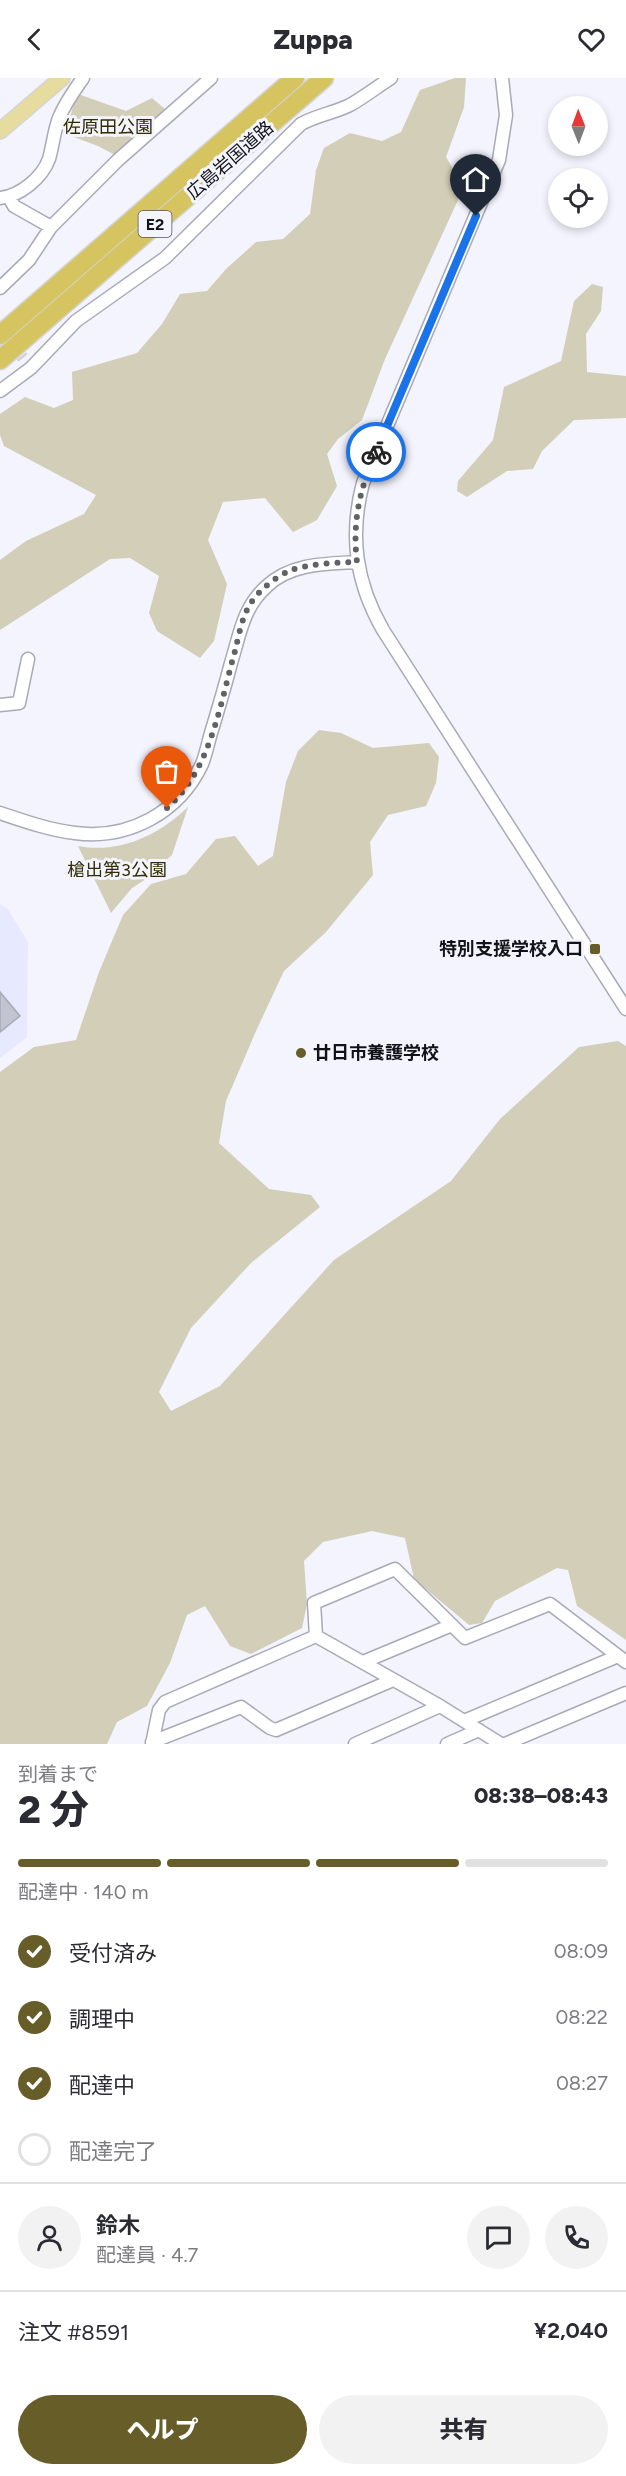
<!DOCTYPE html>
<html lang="ja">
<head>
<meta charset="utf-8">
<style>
	body { margin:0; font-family:Figtree,"Noto Sans JP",sans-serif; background:#f2f2f3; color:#2b2b33; height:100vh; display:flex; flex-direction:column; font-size:22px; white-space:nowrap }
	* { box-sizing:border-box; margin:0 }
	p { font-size:20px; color:#7c7c81 }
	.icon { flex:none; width:33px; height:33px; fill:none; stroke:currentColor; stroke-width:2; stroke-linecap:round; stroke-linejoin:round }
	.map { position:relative; height:1666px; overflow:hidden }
	.sheet { display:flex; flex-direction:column; background:#fff; flex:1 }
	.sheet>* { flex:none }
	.needle { width:39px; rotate:359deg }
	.tools { position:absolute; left:548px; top:18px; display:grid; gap:12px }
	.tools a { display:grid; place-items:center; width:60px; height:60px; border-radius:50%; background:#fff; box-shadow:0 3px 9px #0003; font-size:30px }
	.pin { position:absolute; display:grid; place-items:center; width:51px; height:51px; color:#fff; margin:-62px -26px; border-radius:50% 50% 50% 0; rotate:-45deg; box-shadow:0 0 6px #0007 }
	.pin .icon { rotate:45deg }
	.courier { position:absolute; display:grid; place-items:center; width:60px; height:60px; margin:-30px; border:4px solid #1a73e8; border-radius:50%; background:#fff; color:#222; box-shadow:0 2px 8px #0007 }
	.head em { font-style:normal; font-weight:800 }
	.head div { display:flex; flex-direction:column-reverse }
	.head { display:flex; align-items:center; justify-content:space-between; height:102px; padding:0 18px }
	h1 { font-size:39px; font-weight:800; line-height:45px }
	.bar { display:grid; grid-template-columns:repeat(4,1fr); gap:9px 6px; align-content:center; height:72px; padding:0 18px }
	.bar i { height:8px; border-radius:4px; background:#e1e1e2 }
	.bar .current { background:#665d29 }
	.bar p { grid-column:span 4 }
	.line { display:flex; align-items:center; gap:15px; padding:0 18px; border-top:2px solid #e1e1e2 }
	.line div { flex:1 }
	.round { display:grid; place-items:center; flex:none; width:63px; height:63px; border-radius:32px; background:#f2f2f3 }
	ol { padding:0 18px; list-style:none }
	li { display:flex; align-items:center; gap:18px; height:66px }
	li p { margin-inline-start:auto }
	li .icon { padding:6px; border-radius:50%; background:#665d29; color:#fff; stroke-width:4 }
	li:last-child { color:#7c7c81 }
	li i { width:33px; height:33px; border:3px solid #e1e1e2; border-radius:50% }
	.button { display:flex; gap:12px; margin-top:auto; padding:12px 18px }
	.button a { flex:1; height:69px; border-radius:36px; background:#665d29; color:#fff; font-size:24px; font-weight:800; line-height:69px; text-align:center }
	.button a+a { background:#f2f2f3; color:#2b2b33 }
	header { display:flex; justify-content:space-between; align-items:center; height:78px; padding:0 18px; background:#fff; font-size:27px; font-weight:800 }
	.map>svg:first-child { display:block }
	.built { fill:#e6e9ff }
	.green { fill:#d2ceb7 }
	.building { fill:#c2c4d2; stroke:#a7a9b6; stroke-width:1.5 }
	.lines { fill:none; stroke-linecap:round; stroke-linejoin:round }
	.minor-tunnel { stroke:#d1d2da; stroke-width:12; stroke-dasharray:12 6; stroke-linecap:butt }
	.minor-casing { stroke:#a8aab7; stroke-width:15 }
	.major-casing { stroke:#d4d4d5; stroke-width:18 }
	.highway-casing { stroke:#d4d4d5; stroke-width:21 }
	.minor { stroke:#fff; stroke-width:12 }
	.major { stroke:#e6dca0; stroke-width:15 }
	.highway { stroke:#d6c460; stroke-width:18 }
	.done { stroke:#616168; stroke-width:6; stroke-dasharray:0 10.8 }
	.route { stroke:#1a73e8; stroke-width:8 }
	.poi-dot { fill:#665d29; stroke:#f3f4fd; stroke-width:2 }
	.labels { text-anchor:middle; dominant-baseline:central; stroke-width:6; stroke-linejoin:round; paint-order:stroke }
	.shield { fill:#f3f4fd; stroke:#56565c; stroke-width:1.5 }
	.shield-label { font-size:16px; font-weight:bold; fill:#121217 }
	.park-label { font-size:18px; fill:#322b01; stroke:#f3f4fd }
	.street-label { font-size:18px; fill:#121217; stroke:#f3f4fd }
	.poi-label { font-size:18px; font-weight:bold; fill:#121217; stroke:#f3f4fd; text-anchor:end }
</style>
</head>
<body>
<header><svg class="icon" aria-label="back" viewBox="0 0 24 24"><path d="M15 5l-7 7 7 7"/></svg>Zuppa<svg class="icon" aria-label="heart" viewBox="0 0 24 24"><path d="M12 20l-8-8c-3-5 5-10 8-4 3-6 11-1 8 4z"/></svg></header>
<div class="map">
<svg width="626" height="1666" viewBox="0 0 626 1666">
	<rect width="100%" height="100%" fill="#f3f4fd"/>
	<!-- built -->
	<path class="built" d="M0,826L7,830L28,864L27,959L0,980Z"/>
	<!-- green -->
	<path class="green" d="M455,0H466L464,29L446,79L464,109L385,281L362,342L338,361L327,376L337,408L317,442L293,454L265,420L223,424L208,462L227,506L214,563L200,580L157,553L149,535L159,498L130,480L110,481L0,552V482L26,463L84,436L96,417L4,368L0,357V336L25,319L54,330L73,322L72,294L137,275L162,246L180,216L207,213L226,191L256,164L283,161L310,136L316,92L324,70L350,55L382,63L401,54L420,12Z
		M78,16L126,33L152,20L165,31L115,77L98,68L66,56L73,28L71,27Z
		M592,206L603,209L601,233L586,256L587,294L626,298V340L574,342L542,373L533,391L507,393L467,419L457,413L458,403L493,362L504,309L561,283L574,223Z
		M319,652L341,655L373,670L429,665L439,679L436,705L426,728L388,737L370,764L373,797L326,854L284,893L256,953L226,1023L219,1065L269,1111L311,1117L320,1129L251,1185L191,1250L159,1314L171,1333L220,1308L334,1182L451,1103L500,1041L579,969L618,963L626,968V1562L577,1528L568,1492L557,1490L495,1523L482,1545L469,1547L414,1501L405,1460L372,1453L323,1464L304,1483L307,1526L302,1550L251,1576L230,1568L205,1528L187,1537L170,1585L147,1628L117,1644L107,1666H0V994L34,969L76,962L99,894L123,837L151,806L186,796L216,761L235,758L258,788L273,778L286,704L298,673Z
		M188,729L172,777L143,803L132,810L111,835L78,768C120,776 159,757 188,729Z"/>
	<!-- building -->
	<path class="building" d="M0,914L20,938L0,954Z"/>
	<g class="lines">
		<!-- minor-tunnel -->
		<path class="minor-tunnel" d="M10,264L23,280"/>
		<defs>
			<path id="minor" d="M502,0L506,37L499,82L363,405C349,458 356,505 383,552L626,931
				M9,119L14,128L51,149
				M0,120C20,118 42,100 49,81C53,67 54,53 59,40C65,25 74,13 83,0
				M0,210L29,182L51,149L118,82L211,0
				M0,313L31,290L76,243L165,180L301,46C317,37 334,35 350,27C364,19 377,9 391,0
				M0,627L19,625L28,581
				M0,735C24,743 49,752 75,755C128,762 179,735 202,686C206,676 208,665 211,655C218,632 225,608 231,585C240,556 243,529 267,508C291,485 326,486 357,484
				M316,1558L440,1628L501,1666
				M363,1584L452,1547
				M464,1643L618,1578
				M152,1664L241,1629L270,1650L276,1652L393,1602
				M152,1666L159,1632L165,1624L316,1558L314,1525L395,1491L465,1560L550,1526L626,1584
				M355,1666L440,1628
				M447,1666L479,1652
				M505,1666L626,1615"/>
			<path id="major" d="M0,53L62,0"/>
			<path id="highway" d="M0,257L295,0
				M0,282L324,0"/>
		</defs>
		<!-- minor casing -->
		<use href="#minor" class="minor-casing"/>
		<!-- major casing -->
		<use href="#major" class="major-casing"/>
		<!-- highway casing -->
		<use href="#highway" class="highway-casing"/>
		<!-- minor -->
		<use href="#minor" class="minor"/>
		<!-- major -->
		<use href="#major" class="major"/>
		<!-- highway -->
		<use href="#highway" class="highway"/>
	</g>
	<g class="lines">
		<!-- done -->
		<path class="done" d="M167,730C211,692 220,626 235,573C239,557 242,538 251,525C259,512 276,499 289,493C310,485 335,485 357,484C352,444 360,410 376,374"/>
		<!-- route -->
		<path class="route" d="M376,374L476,138"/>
	</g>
	<!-- markers -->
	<g class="poi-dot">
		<rect x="589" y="865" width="12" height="12" rx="3"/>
		<circle cx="301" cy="975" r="6"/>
	</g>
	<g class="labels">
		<!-- shield labels -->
		<rect class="shield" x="138.5" y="133" width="33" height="26" rx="4.5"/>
		<g class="shield-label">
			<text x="155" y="146">E2</text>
		</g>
		<!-- park labels -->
		<g class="park-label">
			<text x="108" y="49">佐原田公園</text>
			<text x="117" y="792">槍出第3公園</text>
		</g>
		<!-- street labels -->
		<g class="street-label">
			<text transform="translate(230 82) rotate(-41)">広島岩国道路</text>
		</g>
		<!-- poi labels -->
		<g class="poi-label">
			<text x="583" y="871">特別支援学校入口</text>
			<text x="313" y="975" text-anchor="start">廿日市養護学校</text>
		</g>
	</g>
</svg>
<div class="tools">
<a><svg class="needle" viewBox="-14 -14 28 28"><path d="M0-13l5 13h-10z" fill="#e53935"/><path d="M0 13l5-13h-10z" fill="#7c7c81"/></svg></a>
<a><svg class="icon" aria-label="locate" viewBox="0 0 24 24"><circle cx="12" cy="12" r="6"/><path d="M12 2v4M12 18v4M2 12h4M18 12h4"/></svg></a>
</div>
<div class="pin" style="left:167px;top:730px;background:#ea580c"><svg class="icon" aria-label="bag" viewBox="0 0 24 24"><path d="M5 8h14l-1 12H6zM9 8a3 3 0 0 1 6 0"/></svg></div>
<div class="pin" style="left:476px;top:138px;background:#1f2937"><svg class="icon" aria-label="home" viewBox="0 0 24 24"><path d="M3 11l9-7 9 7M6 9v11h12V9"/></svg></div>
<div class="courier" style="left:376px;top:374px"><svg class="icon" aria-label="bike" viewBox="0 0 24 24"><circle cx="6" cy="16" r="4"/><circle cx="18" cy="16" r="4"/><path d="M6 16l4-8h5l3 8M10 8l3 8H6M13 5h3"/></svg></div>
</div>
<section class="sheet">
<div class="head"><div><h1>2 分</h1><p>到着まで</p></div><em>08:38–08:43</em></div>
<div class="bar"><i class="current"></i><i class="current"></i><i class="current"></i><i></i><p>配達中 · 140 m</p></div>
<ol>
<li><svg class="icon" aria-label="check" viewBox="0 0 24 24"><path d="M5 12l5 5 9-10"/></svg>受付済み<p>08:09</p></li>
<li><svg class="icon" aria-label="check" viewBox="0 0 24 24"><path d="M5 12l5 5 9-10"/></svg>調理中<p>08:22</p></li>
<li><svg class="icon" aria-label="check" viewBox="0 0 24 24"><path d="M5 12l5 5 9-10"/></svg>配達中<p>08:27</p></li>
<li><i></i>配達完了</li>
</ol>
<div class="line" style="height:108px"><a class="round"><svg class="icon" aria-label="person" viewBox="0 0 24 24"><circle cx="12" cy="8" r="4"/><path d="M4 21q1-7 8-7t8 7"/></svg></a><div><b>鈴木</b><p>配達員 · 4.7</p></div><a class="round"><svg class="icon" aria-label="chat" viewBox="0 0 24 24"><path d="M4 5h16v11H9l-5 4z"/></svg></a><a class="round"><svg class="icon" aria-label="phone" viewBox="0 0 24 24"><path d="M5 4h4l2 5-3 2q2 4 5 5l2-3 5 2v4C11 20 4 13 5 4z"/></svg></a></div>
<div class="line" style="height:78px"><div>注文 #8591</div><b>¥2,040</b></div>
<div class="button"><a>ヘルプ</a><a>共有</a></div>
</section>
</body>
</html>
